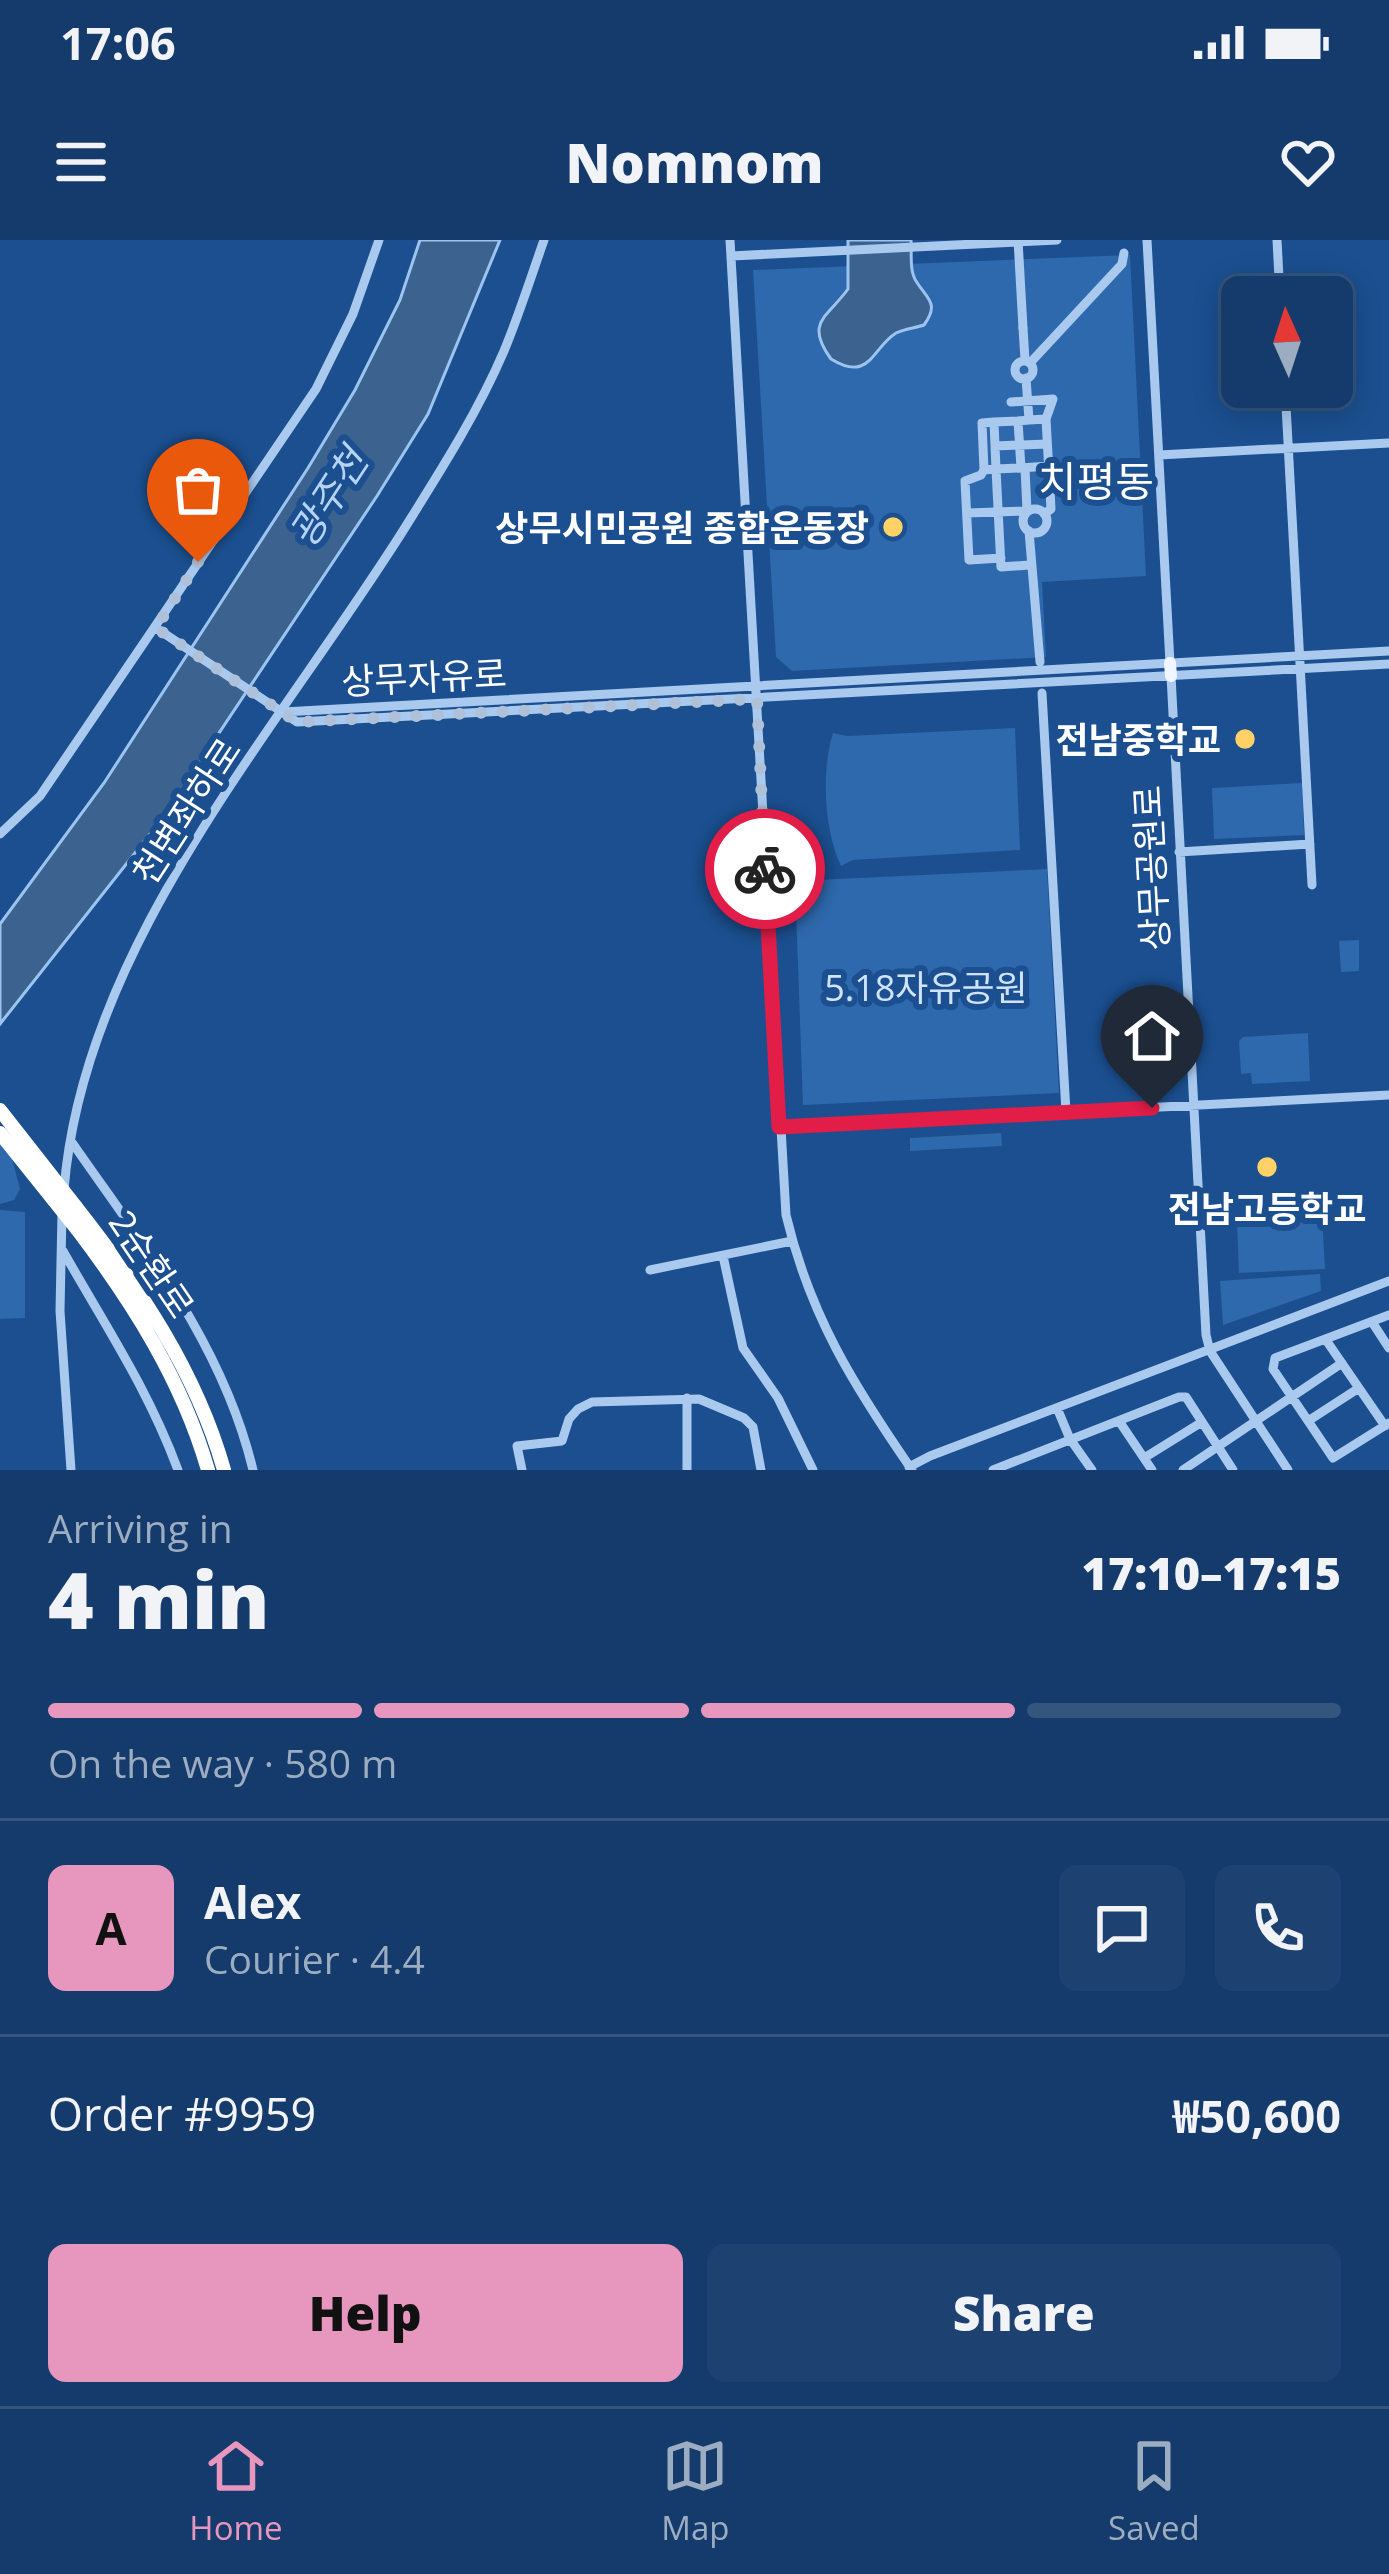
<!DOCTYPE html>
<html lang="en">
<head>
<meta charset="utf-8">
<style>
	body { margin:0; font-family:"Open Sans","Noto Sans KR",sans-serif; background:#1d4271; color:#f1f3f6; height:100vh; display:flex; flex-direction:column; font-size:45px; white-space:nowrap }
	* { box-sizing:border-box; margin:0 }
	p { font-size:39px; color:#9dadc1 }
	.icon { flex:none; width:66px; height:66px; fill:none; stroke:currentColor; stroke-width:2; stroke-linecap:round; stroke-linejoin:round }
	.map { position:relative; height:1230px; overflow:hidden }
	.drawer { display:flex; flex-direction:column; background:#143b6b; flex:1 }
	.drawer>* { flex:none }
	.needle { width:78px; rotate:357deg }
	.tools { position:absolute; left:1221px; top:36px; display:grid; gap:24px }
	.tools a { display:grid; place-items:center; width:132px; height:132px; border-radius:18px; background:#143b6b; box-shadow:0 6px 30px #0003,0 0 0 3px #33557e; font-size:60px }
	.pin { position:absolute; display:grid; place-items:center; width:102px; height:102px; color:#fff; margin:-123px -51px; border-radius:50% 50% 50% 0; rotate:-45deg; box-shadow:0 0 12px #0007 }
	.pin .icon { rotate:45deg }
	.courier { position:absolute; display:grid; place-items:center; width:120px; height:120px; margin:-60px; border:9px solid #e11d48; border-radius:50%; background:#fff; color:#222; box-shadow:0 3px 15px #0007 }
	.headline em { font-style:normal; font-weight:800 }
	.headline div { display:flex; flex-direction:column-reverse }
	.headline { display:flex; align-items:center; justify-content:space-between; height:204px; padding:0 48px }
	h1 { font-size:78px; font-weight:800; line-height:90px }
	.bar { display:grid; grid-template-columns:repeat(4,1fr); gap:18px 12px; align-content:center; height:144px; padding:0 48px }
	.bar i { height:15px; border-radius:9px; background:#33557e }
	.bar .selected { background:#e797bd }
	.bar p { grid-column:span 4 }
	.line { display:flex; align-items:center; gap:30px; padding:0 48px; border-top:3px solid #33557e }
	.line div { flex:1 }
	.round { display:grid; place-items:center; flex:none; width:126px; height:126px; border-radius:18px; background:#1d4271 }
	.cta { display:flex; gap:24px; margin-top:auto; padding:24px 48px }
	.cta a { flex:1; height:138px; border-radius:18px; background:#e797bd; color:#111; font-size:48px; font-weight:800; line-height:138px; text-align:center }
	.cta a+a { background:#1d4271; color:#f1f3f6 }
	.status { display:flex; justify-content:space-between; align-items:center; height:84px; padding:0 60px; background:#143b6b; direction:ltr }
	.status svg { height:33px; fill:currentColor }
	header { display:flex; justify-content:space-between; align-items:center; height:156px; padding:0 48px; background:#143b6b; font-size:54px; font-weight:800 }
	.tab-bar { display:flex; justify-content:space-around; align-items:center; height:168px; border-top:3px solid #33557e; background:#143b6b; font-size:33px; color:#9dadc1 }
	.tab-bar a { display:grid; justify-items:center; gap:6px }
	.tab-bar .selected { color:#e797bd }
	.map>svg:first-child { display:block }
	.green { fill:#2e69ad }
	.water { fill:#3c6290; stroke:#9cc4f0; stroke-width:3 }
	.lines { fill:none; stroke-linecap:round; stroke-linejoin:round }
	.minor { stroke:#a9c9ee; stroke-width:9 }
	.major { stroke:#f0f6ff; stroke-width:12 }
	.highway { stroke:#fff; stroke-width:14 }
	.minor-bridge { stroke:#a9c9ee; stroke-width:9 }
	.highway-bridge { stroke:#fff; stroke-width:14 }
	.done { stroke:#afc1d8; stroke-width:12; stroke-dasharray:0 21.6 }
	.route { stroke:#e11d48; stroke-width:15 }
	.poi-dot { fill:#ffd166; stroke:#1b4f8f; stroke-width:4.5 }
	.labels { text-anchor:middle; dominant-baseline:central; stroke-width:12; stroke-linejoin:round; paint-order:stroke }
	.poi-label { font-size:36px; font-weight:bold; fill:#fff; stroke:#1b4f8f; text-anchor:end }
	.street-label { font-size:36px; fill:#fff; stroke:#1b4f8f }
	.park-label { font-size:36px; fill:#cfe3fa; stroke:#1b4f8f }
	.water-label { font-size:39px; font-style:italic; fill:#b5d3f5; stroke:#1b4f8f }
	.quarter-label { font-size:42px; fill:#fff; stroke:#1b4f8f }
</style>
</head>
<body>
<div class="status"><b>17:06</b><svg viewBox="0 0 49 12"><path d="M0 12V9h3v3zM5 12V6h3v6zM10 12V3h3v9zM15 12V0h3v12zM26 1h20v11H26zM47 4h2v5h-2z"/></svg></div>
<header><svg class="icon" aria-label="menu" viewBox="0 0 24 24"><path d="M4 6h16M4 12h16M4 18h16"/></svg>Nomnom<svg class="icon" aria-label="heart" viewBox="0 0 24 24"><path d="M12 20l-8-8c-3-5 5-10 8-4 3-6 11-1 8 4z"/></svg></header>
<div class="map">
<svg width="1389" height="1230" viewBox="0 0 1389 1230">
	<rect width="100%" height="100%" fill="#1b4f8f"/>
	<!-- green -->
	<path class="green" d="M1130,15L1146,336L1042,342L1046,417L792,431L776,417L753,30Z
		M1015,488L1020,610L853,620L841,626C824,590 821,531 833,493L847,496Z
		M1302,543L1304,595L1214,599L1212,548Z
		M1047,629L1059,853L803,865L795,641Z
		M1359,700V731L1341,732L1339,701Z
		M1308,793L1310,841L1252,844L1251,833L1241,834L1239,801L1243,797Z
		M1001,893L1002,906L910,911V898Z
		M0,900L9,907L20,949L14,960L0,964Z
		M0,970L25,972V1078L0,1079Z
		M1322,976L1325,1029L1239,1033L1237,980Z
		M1320,1034L1321,1051L1223,1085L1220,1041Z"/>
	<!-- water -->
	<path class="water" d="M420,0H500L428,174L377,256L161,580L0,784V684L104,543L308,228L355,150L400,60Z
		M848,0H911C912,12 909,30 916,41C927,59 940,63 924,85C915,88 904,89 896,93C872,108 870,143 831,119C804,82 828,77 848,49Z"/>
	<g class="lines">
		<!-- minor -->
		<path class="minor" d="M730,0L786,975C810,1076 854,1146 912,1230
			M1147,0L1170,423
			M1277,0L1280,57
			M731,16L1057,0
			M1023,88L1025,120
			M1015 130a9 9 0 1 1 18 0a9 9 0 1 1-18 0Z
			M1030,123L1122,24L1124,13
			M1026,138L1029,180L1018,181L1021,228L1048,226
			M1285,147L1312,645
			M1011,162L1053,159L1046,179
			M1029,180L1046,179L1051,269L1044,274
			M1018,181L994,182L996,229L1021,228
			M994,182L982,183L984,230L996,229L1001,327L1030,325
			M995,206L1047,204
			M1159,215L1389,203
			M984,230L981,235L965,241L969,320L1001,318
			M1023 281a12 12 0 1 1 24 0a12 12 0 1 1-24 0Z
			M967,273L1027,271L1025,228
			M1029,291L1040,422
			M156,388L297,482L1389,424
			M1171,436L1206,1095L1210,1111L1288,1230
			M1042,453L1066,872
			M283,472L1389,411
			M0,594L40,556L316,149L353,74L379,0
			M1179,612L1310,604
			M779,887L1389,855
			M71,901C143,1005 223,1104 253,1230
			M64,950C83,704 279,489 406,286C441,230 478,172 504,111C519,75 531,37 544,0
			M62,973L60,1071L71,1230
			M63,1011C106,1087 147,1147 178,1230
			M723,1016L743,1108L778,1158L813,1230
			M650,1030L792,1001
			M1389,1075L1275,1118L1273,1129L1333,1218L1389,1183
			M1372,1082L1389,1108
			M1326,1100L1385,1186
			M687,1158V1230
			M1057,1168L1070,1199L1092,1230
			M1119,1181L1152,1230
			M1308,1181L1359,1148
			M1144,1218L1202,1182
			M909,1227L930,1216L1389,1041
			M522,1230L517,1206L562,1201L569,1179L578,1169L592,1162L699,1159L744,1178L753,1187L761,1230
			M993,1230L1179,1157H1186L1233,1230
			M1183,1230L1342,1123"/>
		<!-- major -->
		<path class="major" d="M1170,423L1171,436"/>
		<!-- highway -->
		<path class="highway" d="M76,967C139,1047 196,1131 224,1230
			M77,989C133,1063 182,1140 208,1230"/>
		<!-- minor-bridge -->
		<path class="minor-bridge" d="M1018,0L1023,88"/>
		<!-- highway-bridge -->
		<path class="highway-bridge" d="M0,870L76,967
			M0,893L77,989"/>
	</g>
	<g class="lines">
		<!-- done -->
		<path class="done" d="M198,322L156,388L297,482L757,459L765,629"/>
		<!-- route -->
		<path class="route" d="M765,629L779,887L1152,868"/>
	</g>
	<!-- markers -->
	<g class="poi-dot">
		<circle cx="893" cy="287" r="12"/>
		<circle cx="1245" cy="499" r="12"/>
		<circle cx="1267" cy="927" r="12"/>
	</g>
	<g class="labels">
		<!-- poi labels -->
		<g class="poi-label">
			<text x="869" y="287">상무시민공원 종합운동장</text>
			<text x="1221" y="499">전남중학교</text>
			<text x="1267" y="968" text-anchor="middle">전남고등학교</text>
		</g>
		<!-- street labels -->
		<g class="street-label">
			<text transform="translate(424 437) rotate(-3)">상무자유로</text>
			<text transform="translate(186 571) rotate(-57)">천변좌하로</text>
			<text transform="translate(1151 628) rotate(-93)">상무공원로</text>
			<text transform="translate(152 1024) rotate(56)">2순환로</text>
		</g>
		<!-- park labels -->
		<g class="park-label">
			<text x="926" y="747">5.18자유공원</text>
		</g>
		<!-- water labels -->
		<g class="water-label">
			<text transform="translate(327 257) rotate(-57)">광주천</text>
		</g>
		<!-- quarter labels -->
		<g class="quarter-label">
			<text x="1096" y="240">치평동</text>
		</g>
	</g>
</svg>
<div class="tools">
<a><svg class="needle" viewBox="-14 -14 28 28"><path d="M0-13l5 13h-10z" fill="#e53935"/><path d="M0 13l5-13h-10z" fill="#9dadc1"/></svg></a>
</div>
<div class="pin" style="left:198px;top:322px;background:#ea580c"><svg class="icon" aria-label="bag" viewBox="0 0 24 24"><path d="M5 8h14l-1 12H6zM9 8a3 3 0 0 1 6 0"/></svg></div>
<div class="pin" style="left:1152px;top:868px;background:#1f2937"><svg class="icon" aria-label="home" viewBox="0 0 24 24"><path d="M3 11l9-7 9 7M6 9v11h12V9"/></svg></div>
<div class="courier" style="left:765px;top:629px"><svg class="icon" aria-label="bike" viewBox="0 0 24 24"><circle cx="6" cy="16" r="4"/><circle cx="18" cy="16" r="4"/><path d="M6 16l4-8h5l3 8M10 8l3 8H6M13 5h3"/></svg></div>
</div>
<section class="drawer">
<div class="headline"><div><h1>4 min</h1><p>Arriving in</p></div><em>17:10–17:15</em></div>
<div class="bar"><i class="selected"></i><i class="selected"></i><i class="selected"></i><i></i><p>On the way · 580 m</p></div>
<div class="line" style="height:216px"><b class="round" style="background:#e797bd;color:#111">A</b><div><b>Alex</b><p>Courier · 4.4</p></div><a class="round"><svg class="icon" aria-label="chat" viewBox="0 0 24 24"><path d="M4 5h16v11H9l-5 4z"/></svg></a><a class="round"><svg class="icon" aria-label="phone" viewBox="0 0 24 24"><path d="M5 4h4l2 5-3 2q2 4 5 5l2-3 5 2v4C11 20 4 13 5 4z"/></svg></a></div>
<div class="line" style="height:156px"><div>Order #9959</div><b>₩50,600</b></div>
<div class="cta"><a>Help</a><a>Share</a></div>
</section>
<nav class="tab-bar">
<a class="selected"><svg class="icon" aria-label="home" viewBox="0 0 24 24"><path d="M3 11l9-7 9 7M6 9v11h12V9"/></svg>Home</a>
<a><svg class="icon" aria-label="map" viewBox="0 0 24 24"><path d="M3 6l6-2 6 2 6-2v14l-6 2-6-2-6 2zM9 4v14M15 6v14"/></svg>Map</a>
<a><svg class="icon" aria-label="saved" viewBox="0 0 24 24"><path d="M7 4h10v16l-5-4-5 4z"/></svg>Saved</a>
</nav>
</body>
</html>
